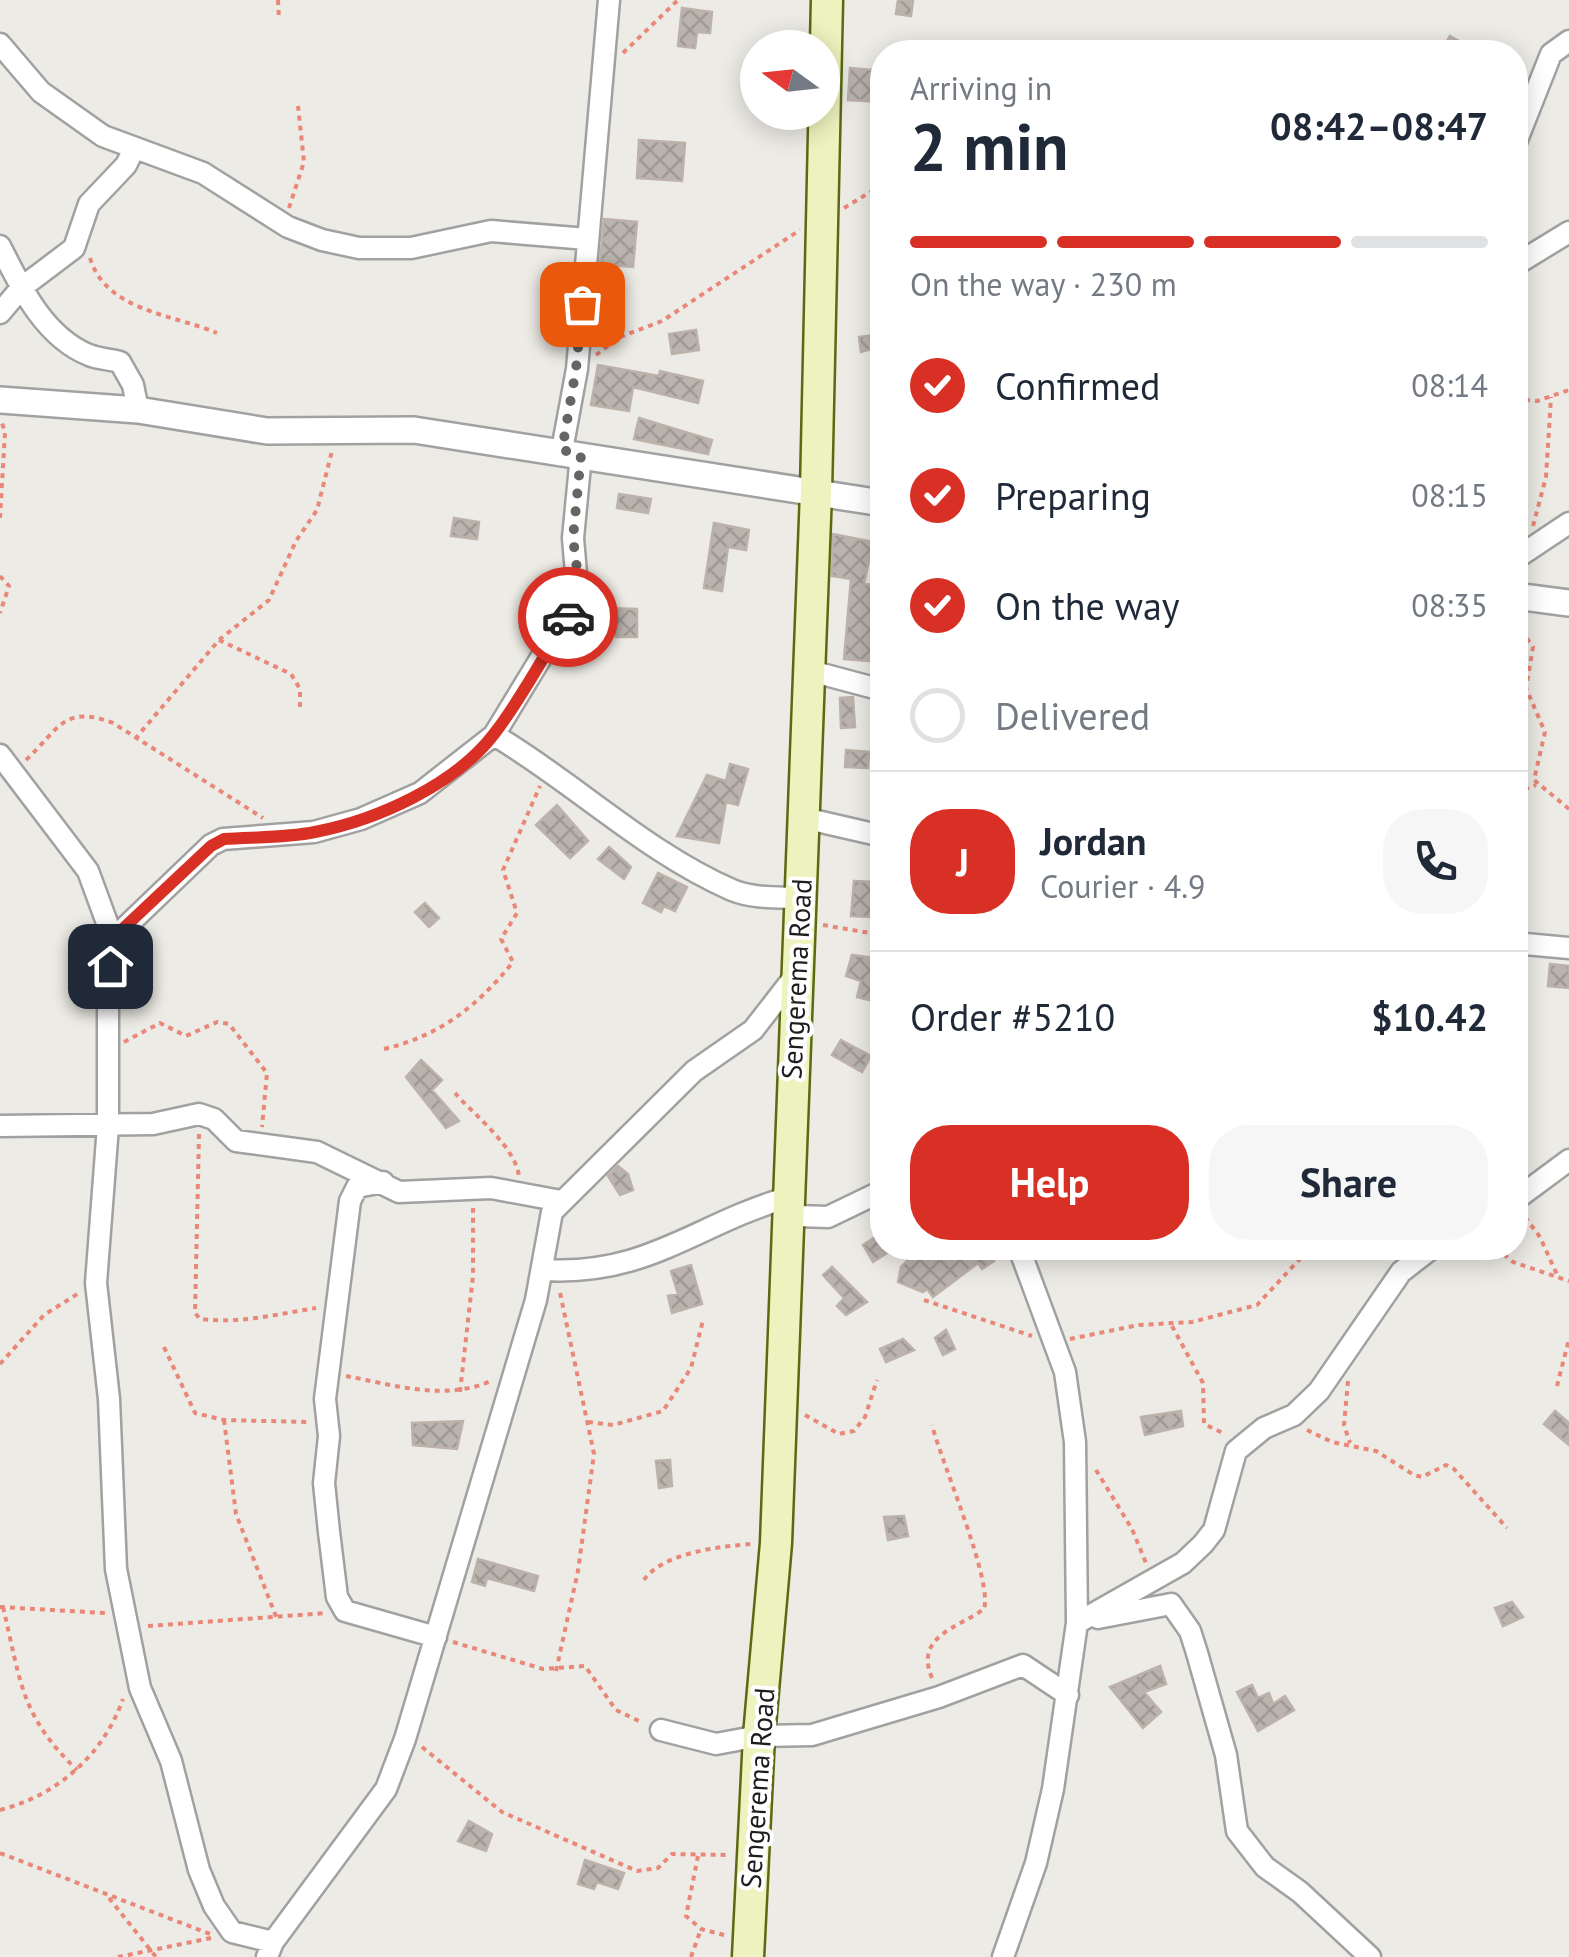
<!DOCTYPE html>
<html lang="en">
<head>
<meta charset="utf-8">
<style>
	body { margin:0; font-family:"PT Sans",sans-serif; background:#f6f6f7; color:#1f2937; height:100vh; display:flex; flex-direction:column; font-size:38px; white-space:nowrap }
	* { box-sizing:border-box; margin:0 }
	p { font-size:32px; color:#747a83 }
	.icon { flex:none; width:55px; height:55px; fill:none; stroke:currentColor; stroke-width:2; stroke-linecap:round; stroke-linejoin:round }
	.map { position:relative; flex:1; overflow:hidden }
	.panel { position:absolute; left:870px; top:40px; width:658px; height:1220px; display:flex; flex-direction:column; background:#fff; border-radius:40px; box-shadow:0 5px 25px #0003 }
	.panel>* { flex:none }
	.needle { width:65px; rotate:285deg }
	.buttons { position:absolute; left:740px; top:30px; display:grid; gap:20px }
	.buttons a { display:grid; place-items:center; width:100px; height:100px; border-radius:50%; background:#fff; box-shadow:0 5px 25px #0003; font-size:50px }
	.pin { position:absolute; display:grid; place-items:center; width:85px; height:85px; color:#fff; margin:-42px; border-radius:20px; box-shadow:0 5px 15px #0006 }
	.courier { position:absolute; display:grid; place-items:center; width:100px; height:100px; margin:-50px; border:8px solid #d93025; border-radius:50%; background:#fff; color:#222; box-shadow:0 2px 12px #0007 }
	.head em { font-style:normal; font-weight:700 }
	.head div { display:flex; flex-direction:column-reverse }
	.head { display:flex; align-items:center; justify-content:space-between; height:170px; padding:0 40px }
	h1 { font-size:65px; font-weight:700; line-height:75px }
	.bar { display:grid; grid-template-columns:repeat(4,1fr); gap:15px 10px; align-content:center; height:120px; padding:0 40px }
	.bar i { height:12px; border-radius:8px; background:#e0e1e3 }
	.bar .selected { background:#d93025 }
	.bar p { grid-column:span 4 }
	.line { display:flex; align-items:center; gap:25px; padding:0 40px; border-top:2px solid #e0e1e3 }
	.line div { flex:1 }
	.round { display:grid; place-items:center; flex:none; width:105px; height:105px; border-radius:40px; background:#f6f6f7 }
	ol { padding:0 40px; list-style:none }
	li { display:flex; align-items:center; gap:30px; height:110px }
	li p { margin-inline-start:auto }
	li .icon { padding:10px; border-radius:50%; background:#d93025; color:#fff; stroke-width:4 }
	li:last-child { color:#747a83 }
	li i { width:55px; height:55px; border:5px solid #e0e1e3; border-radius:50% }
	.cta { display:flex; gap:20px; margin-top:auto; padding:20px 40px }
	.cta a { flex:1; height:115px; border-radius:40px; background:#d93025; color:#fff; font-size:40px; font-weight:700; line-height:115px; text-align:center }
	.cta a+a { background:#f6f6f7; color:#1f2937 }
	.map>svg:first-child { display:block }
	.building { fill:url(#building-cross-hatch); stroke:#bdb2a9; stroke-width:2.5 }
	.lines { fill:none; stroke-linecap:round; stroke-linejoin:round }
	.minor-casing { stroke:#a1a1a1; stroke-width:25 }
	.tertiary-casing { stroke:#a1a1a1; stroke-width:30 }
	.secondary-casing { stroke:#5d6811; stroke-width:35 }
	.path { stroke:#e98779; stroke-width:4; stroke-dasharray:5 5; stroke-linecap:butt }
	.minor { stroke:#fff; stroke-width:20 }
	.tertiary { stroke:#fff; stroke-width:25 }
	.secondary { stroke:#eef2be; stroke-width:30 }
	.done { stroke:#666563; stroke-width:10; stroke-dasharray:0 18 }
	.route { stroke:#d93025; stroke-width:12 }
	.labels { text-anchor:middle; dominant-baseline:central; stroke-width:8; stroke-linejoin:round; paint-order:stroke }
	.street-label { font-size:28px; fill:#1d1d1d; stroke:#fff }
</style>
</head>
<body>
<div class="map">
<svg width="1569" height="1957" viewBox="0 0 1569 1957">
	<defs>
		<pattern id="building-cross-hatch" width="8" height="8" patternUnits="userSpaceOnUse" patternTransform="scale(2.5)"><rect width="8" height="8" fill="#bab4ae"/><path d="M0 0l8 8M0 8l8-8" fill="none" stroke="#9f9a95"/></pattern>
	</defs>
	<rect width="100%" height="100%" fill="#edebe5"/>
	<!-- building -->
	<path class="building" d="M898,0H913L911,16L896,14Z
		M682,8L712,12L710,33L697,32L695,48L678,46Z
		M1450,36L1479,52H1440Z
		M850,68L882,71V102L848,100Z
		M639,140L685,143L682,181L637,178Z
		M604,219L637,222L633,267L600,264Z
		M696,330L699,350L672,354L669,334Z
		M882,334V346L861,352L859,337Z
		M598,365L659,376L660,371L703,381L698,403L633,387L629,411L591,405Z
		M639,418L712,440L708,454L634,439Z
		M619,494L651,499L648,513L617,508Z
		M454,518L479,522L477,539L451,536Z
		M714,523L749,530L746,550L728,547L722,591L704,588Z
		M833,534L873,542L864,584L878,585L876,626H882V662L844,659L851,579L832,576Z
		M605,608L637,609V637H616V631H604Z
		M853,697L855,727L841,728L840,698Z
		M846,750L869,752L868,768L845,767Z
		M730,764L748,769L738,805L726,802L719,843L677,836L707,775L726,781Z
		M557,805L588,841L570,858L536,825Z
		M609,847L631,867L624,879L598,859Z
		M658,873L687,887L675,911L664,906L661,912L643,903Z
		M854,881L874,882L871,917L851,916Z
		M425,903L439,918L429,927L415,912Z
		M852,955L882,959L875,986L881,988L877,1002L857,997L861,981L846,976Z
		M1550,964L1569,966V988L1548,986Z
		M841,1040L871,1056L862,1072L832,1055Z
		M421,1060L442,1080L432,1090L459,1121L446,1128L406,1077Z
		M618,1166L628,1174L633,1190L620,1195L608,1176Z
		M880,1234L882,1248L890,1251L873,1262L863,1245Z
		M919,1248H999L989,1255L994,1261L982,1269L978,1263L933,1297L927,1289L923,1292L898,1282L901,1267Z
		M691,1265L702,1304L672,1313L668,1296L678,1294L671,1271Z
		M832,1267L867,1302L846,1315L837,1306L844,1298L823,1275Z
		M946,1330L955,1349L943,1355L935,1338Z
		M903,1339L914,1350L886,1362L880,1349Z
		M1181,1411L1183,1426L1145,1435L1141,1417Z
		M1555,1411L1569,1423V1445L1544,1424Z
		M463,1421L457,1449L413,1445L412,1423Z
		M670,1460L672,1486L659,1488L656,1461Z
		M904,1516L908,1536L888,1540L884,1517Z
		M478,1559L538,1576L534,1591L487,1578L485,1586L472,1582Z
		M1512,1602L1523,1617L1503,1626L1495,1608Z
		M1160,1666L1166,1684L1144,1692L1161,1712L1143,1728L1110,1687Z
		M1252,1685L1258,1698L1269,1693L1273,1704L1285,1696L1294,1710L1258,1731L1237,1692Z
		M469,1821L492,1834L486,1851L458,1841Z
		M585,1860L624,1873L618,1889L597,1882L594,1889L578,1884Z"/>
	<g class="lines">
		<defs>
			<path id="minor" d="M0,44L41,92L103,136L203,173L288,227L322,240L359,248H411L491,231L587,239
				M1515,145L1551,54L1569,41
				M0,246C20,286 44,337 89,355C98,359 110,359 120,362L133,385L138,410
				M1515,265L1569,232
				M0,313L21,288L74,248L89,204L126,165L134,149
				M562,450L577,369L609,0
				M1515,559L1569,523
				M807,670L882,690
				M494,735C575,783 645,852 732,890C754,899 778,897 801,898
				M0,755L88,871L113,939L108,993V1126L96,1283L109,1399L116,1569L140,1688L171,1761L199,1870L214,1906L232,1932L273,1942
				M804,818L882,836
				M113,939L211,845L223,839L314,832L361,819L420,793L494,735L578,597L573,538L581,455
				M1515,943L1569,948
				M0,1126L153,1124L199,1114L214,1119L236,1141L317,1152L399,1192L491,1188L561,1201
				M383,1182L357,1187L350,1201L325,1399L329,1436L324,1483L329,1532L337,1597L345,1611L436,1637
				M1515,1200L1569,1160
				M544,1270C647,1276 695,1225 786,1198L798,1216L828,1217L882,1191
				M1098,1618L1171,1604L1190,1631L1197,1653L1226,1755L1237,1831L1265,1867L1300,1892L1370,1957
				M1077,1623L1183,1563L1203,1544L1214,1530L1236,1451L1264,1428L1294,1415L1319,1391L1401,1272L1432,1248
				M661,1730L716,1744L759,1736L812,1735L939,1697L1023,1665L1068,1695
				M267,1957L273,1942L386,1789L405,1739L536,1300L552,1212L694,1071L753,1030L795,976
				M1003,1957L1036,1863L1053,1789L1077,1623L1075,1442L1065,1372L1019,1248"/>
			<path id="tertiary" d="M0,400L138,410L267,431L414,430L882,503
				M1515,596L1569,603"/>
			<path id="secondary" d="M748,1957L759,1736L776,1543L816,492L827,0"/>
		</defs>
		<!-- minor casing -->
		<use href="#minor" class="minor-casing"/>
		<!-- tertiary casing -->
		<use href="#tertiary" class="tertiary-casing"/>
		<!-- secondary casing -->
		<use href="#secondary" class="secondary-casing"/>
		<!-- path -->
		<path class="path" d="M278,0L279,20
			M623,53L678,0
			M289,208L304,162L298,106
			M844,208L882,185
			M90,258C106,311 172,314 217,333
			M596,355L620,337L662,321L800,230
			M1515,399L1537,401L1569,390
			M0,518L5,432L1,420
			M1533,526L1546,477L1551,397
			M0,576L9,586L0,613
			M1515,622L1533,647L1526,688L1545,732L1534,780L1569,809
			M219,640L291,674L300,689V710
			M135,739L219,640L269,600L296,541L317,510L332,451
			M26,760C59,729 64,704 113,723L263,818
			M1515,793L1536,785
			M823,925L882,935
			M124,1042L160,1023L186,1036L217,1022L229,1024L267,1073L262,1127
			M384,1049C439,1036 477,1007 513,962L501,939L517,913L503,870L540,786
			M455,1093C475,1116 516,1147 519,1177
			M199,1134L195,1313L200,1319C241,1324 277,1314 316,1308
			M1525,1217L1540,1237L1558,1277
			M1496,1248L1513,1262L1569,1281
			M924,1300L1032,1336
			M1172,1326L1203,1383L1204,1424L1225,1434
			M1070,1339L1139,1325L1192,1322L1257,1305L1310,1248
			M164,1347L195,1413L224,1420L309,1422
			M0,1364L44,1315L79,1293
			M346,1376C394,1385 446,1402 493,1380
			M1348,1381L1344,1425L1350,1443
			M1557,1386L1569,1339
			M460,1392L473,1276V1208
			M805,1415L839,1434L854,1431L865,1417L877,1380
			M224,1420L236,1514L277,1619
			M588,1422L613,1425L663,1411L691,1368L703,1320
			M1307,1430L1332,1442L1376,1451L1414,1475L1422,1477L1446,1465L1454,1469L1507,1528
			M1096,1470L1132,1529L1146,1563
			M644,1580C662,1553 721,1546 752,1544
			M0,1607L105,1613
			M3,1607C21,1682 20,1715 77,1770
			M148,1626L327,1613
			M453,1642L543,1669L585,1666L616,1710L643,1723
			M556,1671L578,1571L594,1454L559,1288
			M932,1678C914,1636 958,1628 984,1609C993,1581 942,1464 932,1425
			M422,1747L502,1812L637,1871L658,1868L672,1854L729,1855
			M0,1810C58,1795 103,1755 123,1699
			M0,1853L210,1934
			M698,1856L686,1916L701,1929L724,1935
			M109,1898L156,1957
			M118,1957L216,1937
			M691,1957L701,1929"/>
		<!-- minor -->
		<use href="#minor" class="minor"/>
		<!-- tertiary -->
		<use href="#tertiary" class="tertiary"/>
		<!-- secondary -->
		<use href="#secondary" class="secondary"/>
	</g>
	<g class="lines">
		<!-- done -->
		<path class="done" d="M568,617L579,585L573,538L581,455L562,450L576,369L582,304"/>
		<!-- route -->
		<path class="route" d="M110,966L113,938L211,846L224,839C254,837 286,838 315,832C377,820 455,785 494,734C522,698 544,655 568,617"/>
	</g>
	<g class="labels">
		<!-- street labels -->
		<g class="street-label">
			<text transform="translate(796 979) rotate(-87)">Sengerema Road</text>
			<text transform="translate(757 1788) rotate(-86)">Sengerema Road</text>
		</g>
	</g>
</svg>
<div class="buttons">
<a><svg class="needle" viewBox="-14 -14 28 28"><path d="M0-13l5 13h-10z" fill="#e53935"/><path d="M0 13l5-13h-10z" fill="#747a83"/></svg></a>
</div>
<div class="pin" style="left:582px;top:304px;background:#ea580c"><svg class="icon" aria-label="bag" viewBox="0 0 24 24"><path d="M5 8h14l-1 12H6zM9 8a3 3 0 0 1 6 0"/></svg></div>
<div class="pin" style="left:110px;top:966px;background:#1f2937"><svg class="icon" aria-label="home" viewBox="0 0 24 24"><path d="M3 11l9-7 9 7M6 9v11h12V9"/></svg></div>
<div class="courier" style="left:568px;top:617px"><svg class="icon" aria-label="car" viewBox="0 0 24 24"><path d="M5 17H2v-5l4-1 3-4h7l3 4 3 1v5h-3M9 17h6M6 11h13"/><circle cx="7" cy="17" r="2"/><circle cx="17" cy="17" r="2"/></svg></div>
<section class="panel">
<div class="head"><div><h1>2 min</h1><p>Arriving in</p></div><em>08:42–08:47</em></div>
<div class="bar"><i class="selected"></i><i class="selected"></i><i class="selected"></i><i></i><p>On the way · 230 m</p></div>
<ol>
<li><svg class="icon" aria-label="check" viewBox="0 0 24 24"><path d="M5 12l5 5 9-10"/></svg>Confirmed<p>08:14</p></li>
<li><svg class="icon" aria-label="check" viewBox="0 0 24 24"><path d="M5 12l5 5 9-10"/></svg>Preparing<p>08:15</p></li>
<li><svg class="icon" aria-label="check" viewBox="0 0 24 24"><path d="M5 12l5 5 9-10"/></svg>On the way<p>08:35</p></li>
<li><i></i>Delivered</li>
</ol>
<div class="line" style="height:180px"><b class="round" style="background:#d93025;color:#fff">J</b><div><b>Jordan</b><p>Courier · 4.9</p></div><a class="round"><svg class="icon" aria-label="phone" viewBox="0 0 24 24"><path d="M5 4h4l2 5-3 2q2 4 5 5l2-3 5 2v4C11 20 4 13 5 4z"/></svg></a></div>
<div class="line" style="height:130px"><div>Order #5210</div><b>$10.42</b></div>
<div class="cta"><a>Help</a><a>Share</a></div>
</section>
</div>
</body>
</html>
